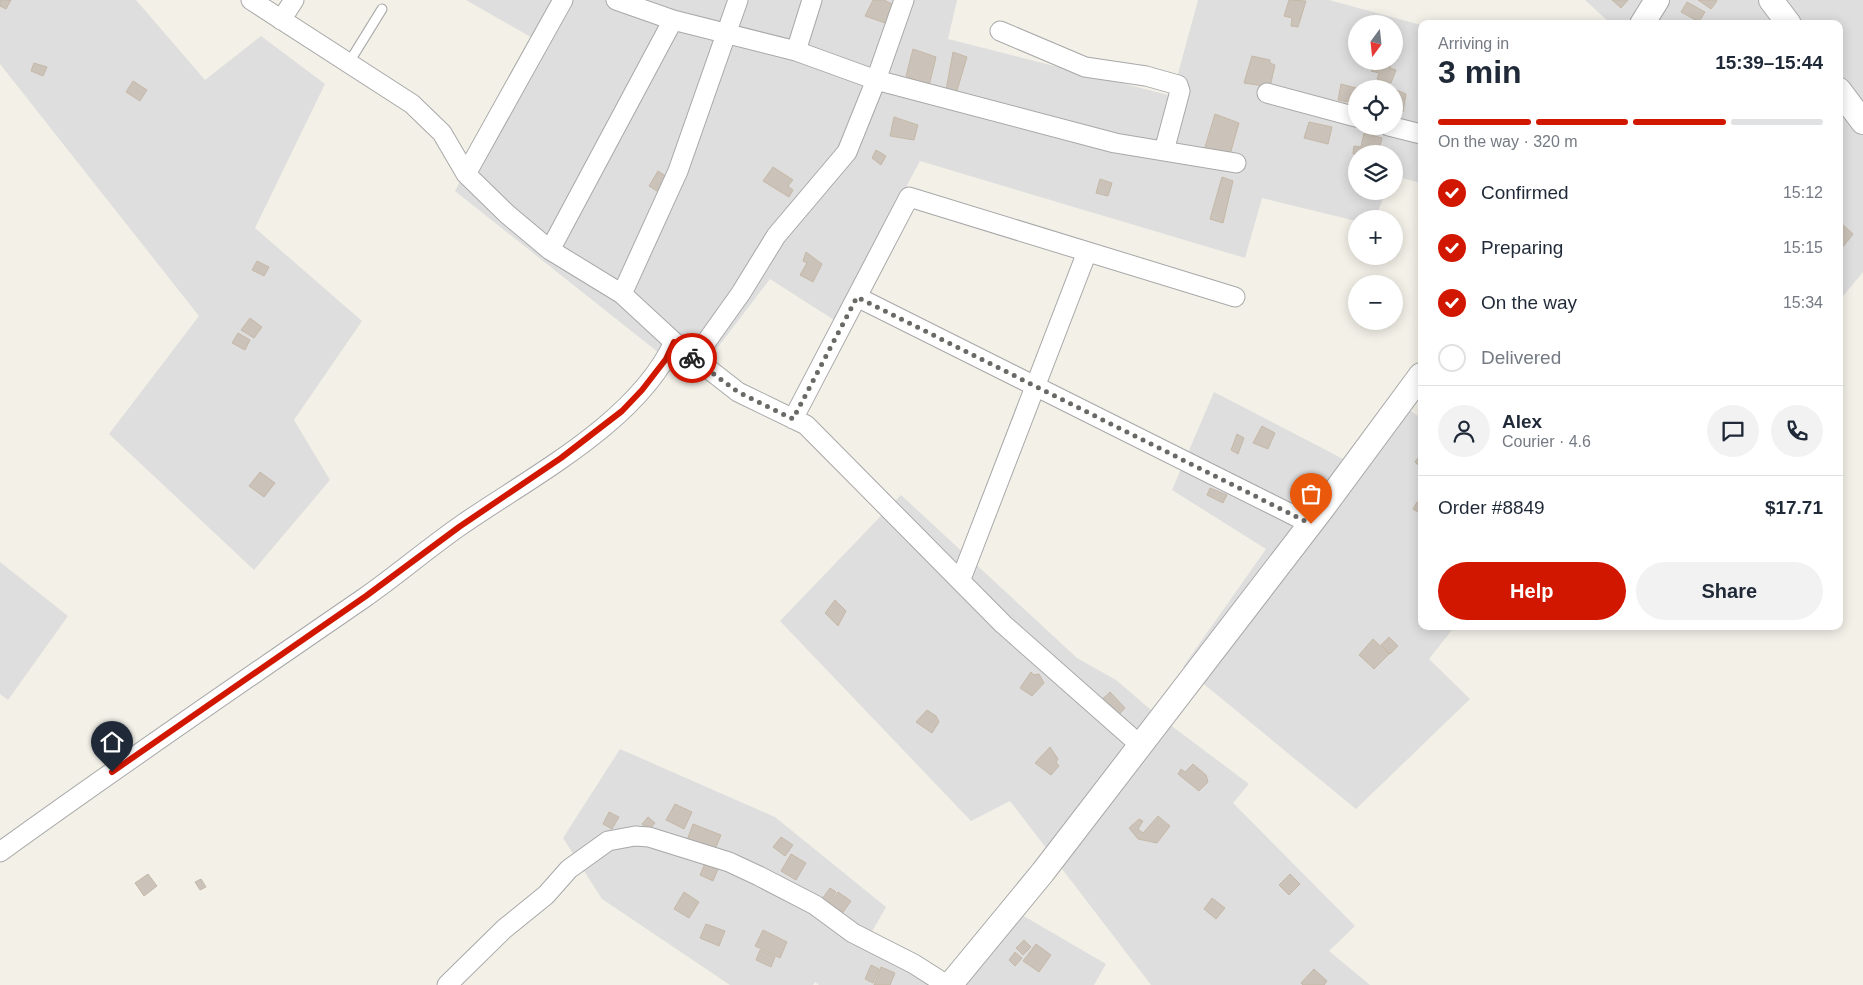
<!DOCTYPE html>
<html lang="en">
<head>
<meta charset="utf-8">
<style>
	body { margin:0; font-family:Helvetica,sans-serif; background:#f2f2f3; color:#1f2937; height:100vh; display:flex; flex-direction:column; font-size:19px; white-space:nowrap }
	* { box-sizing:border-box; margin:0 }
	p { font-size:16px; color:#747a83 }
	.icon { flex:none; width:28px; height:28px; fill:none; stroke:currentColor; stroke-width:2; stroke-linecap:round; stroke-linejoin:round }
	.map { position:relative; flex:1; overflow:hidden }
	.drawer { position:absolute; left:1418px; top:20px; width:425px; height:610px; display:flex; flex-direction:column; background:#fff; border-radius:10px; box-shadow:0 2px 12px #0003 }
	.drawer>* { flex:none }
	.needle { width:32px; rotate:195deg }
	.controls { position:absolute; left:1348px; top:15px; display:grid; gap:10px }
	.controls a { display:grid; place-items:center; width:55px; height:55px; border-radius:50%; background:#fff; box-shadow:0 2px 12px #0003; font-size:25px }
	.pin { position:absolute; display:grid; place-items:center; width:42px; height:42px; color:#fff; margin:-51px -21px; border-radius:50% 50% 50% 0; rotate:-45deg; box-shadow:0 0 5px #0007 }
	.pin .icon { rotate:45deg }
	.courier { position:absolute; display:grid; place-items:center; width:50px; height:50px; margin:-25px; border:4px solid #d21700; border-radius:50%; background:#fff; color:#222; box-shadow:0 1px 6px #0007 }
	.overview em { font-style:normal; font-weight:600 }
	.overview div { display:flex; flex-direction:column-reverse }
	.overview { display:flex; align-items:center; justify-content:space-between; height:85px; padding:0 20px }
	h1 { font-size:32px; font-weight:600; line-height:38px }
	.bar { display:grid; grid-template-columns:repeat(4,1fr); gap:8px 5px; align-content:center; height:60px; padding:0 20px }
	.bar i { height:6px; border-radius:4px; background:#e0e1e3 }
	.bar .current { background:#d21700 }
	.bar p { grid-column:span 4 }
	.line { display:flex; align-items:center; gap:12px; padding:0 20px; border-top:1px solid #e0e1e3 }
	.line div { flex:1 }
	.round { display:grid; place-items:center; flex:none; width:52px; height:52px; border-radius:26px; background:#f2f2f3 }
	ol { padding:0 20px; list-style:none }
	li { display:flex; align-items:center; gap:15px; height:55px }
	li p { margin-inline-start:auto }
	li .icon { padding:5px; border-radius:50%; background:#d21700; color:#fff; stroke-width:4 }
	li:last-child { color:#747a83 }
	li i { width:28px; height:28px; border:2px solid #e0e1e3; border-radius:50% }
	.primary-button { display:flex; gap:10px; margin-top:auto; padding:10px 20px }
	.primary-button a { flex:1; height:58px; border-radius:30px; background:#d21700; color:#fff; font-size:20px; font-weight:600; line-height:58px; text-align:center }
	.primary-button a+a { background:#f2f2f3; color:#1f2937 }
	.map>svg:first-child { display:block }
	.residential { fill:#dfdede; fill-rule:evenodd }
	.building { fill:#cbc3b9; stroke:#c5b8a7 }
	.lines { fill:none; stroke-linecap:round; stroke-linejoin:round }
	.service-casing { stroke:#a8a8a8; stroke-width:11 }
	.minor-casing { stroke:#a8a8a8; stroke-width:21 }
	.tertiary-casing { stroke:#a8a8a8; stroke-width:26 }
	.service { stroke:#fff; stroke-width:9 }
	.minor { stroke:#fff; stroke-width:19 }
	.tertiary { stroke:#fff; stroke-width:24 }
	.done { stroke:#6a6966; stroke-width:5; stroke-dasharray:0 9 }
	.route { stroke:#d21700; stroke-width:6 }
</style>
</head>
<body>
<div class="map">
<svg width="1863" height="985" viewBox="0 0 1863 985">
	<rect width="100%" height="100%" fill="#f2f0e7"/>
	<!-- residential -->
	<path class="residential" d="M0,0H136L205,80L261,36L325,84L255,228L362,321L294,420L330,480L254,570L109,434L199,316L0,64Z
		M466,0H957L948,39L1172,96L1198,0H1329L1421,25V183L1394,176V154H1356V191H1386L1375,219H1356V221L1262,198L1245,258L920,161L834,320L770,279L693,380L455,191L536,40ZM1356,24H1394V61H1356ZM1356,89H1394V126H1356Z
		M1585,0H1863V272L1839,301V24H1611Z
		M1214,392L1349,462L1390,397L1421,418V626H1455L1429,659L1470,699L1356,809L1183,667L1266,549L1172,490Z
		M901,495L1077,658L1116,680L1157,715L1249,784L1233,803L1355,926L1329,951L1370,985H1151L1010,801L971,821L780,621Z
		M0,562L68,616L8,700L0,694Z
		M620,749L775,817L886,907L867,940L948,981L1005,905L1106,964L1094,985H819L815,982L813,985H730L602,899L563,838Z"/>
	<!-- building -->
	<path class="building" d="M0,0H11L6,9L0,6Z
		M873,0H884L896,6L888,24L865,16Z
		M1289,0L1306,1L1298,27L1291,26L1292,18L1284,16Z
		M1612,0H1628L1621,8Z
		M1698,0H1715L1717,1L1711,9Z
		M1687,2L1705,12L1699,22L1681,12Z
		M913,49L936,57L929,86L906,76Z
		M953,52L967,57L956,94L946,90Z
		M1252,56L1270,60V63L1275,65L1270,87L1244,83Z
		M1374,61H1391L1390,68L1396,70L1391,83L1377,79L1379,73L1371,71Z
		M34,63L47,67L43,76L31,71Z
		M133,81L147,90L140,101L126,92Z
		M1341,84L1360,89H1356V112L1350,110L1353,103L1338,100Z
		M1394,89L1406,94L1403,112L1394,110Z
		M1215,114L1239,123L1227,165L1202,157Z
		M894,117L918,125L914,140L890,136Z
		M1309,122L1332,127L1328,144L1304,138Z
		M1364,133L1382,138L1378,154H1353L1354,146L1361,147Z
		M876,150L886,156L881,165L872,158Z
		M773,167L793,180L788,186L793,190L789,197L763,181Z
		M658,171L667,177L660,193L649,186Z
		M1222,177L1233,181L1223,223L1210,219Z
		M1100,179L1112,183L1108,196L1096,193Z
		M1841,223L1853,234L1842,248L1839,246V226Z
		M806,252L822,264L813,282L800,275L807,263L803,261Z
		M257,261L269,267L264,276L252,270Z
		M250,318L262,327L254,338L241,330Z
		M238,333L250,340L245,350L232,343Z
		M1262,426L1275,433L1268,449L1253,443Z
		M1237,434L1244,438L1238,454L1231,450Z
		M1421,454V468L1415,462Z
		M260,472L275,483L264,497L249,486Z
		M1210,488L1227,495L1223,503L1207,495Z
		M1417,502L1421,505V514L1413,509Z
		M835,600L846,611L838,626L825,613Z
		M1389,637L1398,646L1390,654L1381,645Z
		M1373,639L1389,654L1374,669L1359,655Z
		M1031,672L1034,675L1039,674L1044,683L1032,696L1020,688Z
		M1110,692L1125,708L1116,718L1095,706Z
		M927,710L936,716L939,722L932,733L916,722Z
		M1050,747L1058,759L1056,762L1059,766L1051,775L1035,763Z
		M1193,764L1206,775L1208,782L1199,791L1178,774L1181,769L1185,772Z
		M675,804L692,812L684,829L666,820Z
		M609,812L619,817L612,829L603,824Z
		M1158,816L1170,826L1157,843L1138,839L1129,828L1139,819L1143,821L1138,829L1143,833Z
		M648,817L655,823L649,830L642,824Z
		M693,824L721,835L713,854L686,843Z
		M781,837L793,845L785,856L773,847Z
		M791,854L806,863L796,880L781,871Z
		M705,863L718,869L713,881L700,875Z
		M148,874L157,886L144,896L135,883Z
		M1290,874L1300,884L1289,895L1279,885Z
		M201,879L206,887L200,890L195,882Z
		M830,888L836,892L828,904L822,899Z
		M684,892L699,902L689,918L674,909Z
		M838,892L851,901L839,918L826,909Z
		M1212,898L1225,908L1216,919L1204,909Z
		M706,924L725,931L719,946L700,938Z
		M763,930L787,942L780,958L755,946Z
		M1024,940L1031,947L1023,955L1016,948Z
		M1036,944L1051,955L1039,972L1023,961Z
		M760,950L775,957L771,967L756,960Z
		M1015,952L1022,958L1015,966L1009,960Z
		M871,965L879,969L873,983L865,979Z
		M881,967L895,973L890,985H874Z
		M1314,969L1327,981L1324,985H1303L1301,983Z"/>
	<g class="lines">
		<defs>
			<path id="service" d="M348,64L382,9"/>
			<path id="minor" d="M251,0L412,104L442,133L466,174L507,214L550,250L622,294L674,342
				M616,0L673,20L796,51L876,80L1115,143L1236,163
				M281,20L294,0
				M1000,31L1085,67L1146,76L1178,85L1180,91L1164,151
				M796,51L812,0
				M1267,93L1356,117
				M1389,126L1421,134
				M466,174L563,0
				M550,250L673,20
				M622,294L678,171L738,0
				M857,297L1311,524
				M694,359L741,293L776,236L847,152L876,80L904,0
				M793,419L909,197L1235,297
				M961,579L1087,252
				M0,852C120,765 242,682 364,598C397,575 427,549 460,526C530,477 637,423 674,342L738,392L806,425L1003,624L1140,745
				M447,985L504,929L546,895L569,869L608,841L635,836L649,837L729,862L759,876L815,905L853,933L914,964L947,985"/>
			<path id="tertiary" d="M1771,0L1789,24
				M1642,24L1657,0
				M1839,90L1863,122
				M950,985L1043,872L1322,509L1421,375"/>
		</defs>
		<!-- service casing -->
		<use href="#service" class="service-casing"/>
		<!-- minor casing -->
		<use href="#minor" class="minor-casing"/>
		<!-- tertiary casing -->
		<use href="#tertiary" class="tertiary-casing"/>
		<!-- service -->
		<use href="#service" class="service"/>
		<!-- minor -->
		<use href="#minor" class="minor"/>
		<!-- tertiary -->
		<use href="#tertiary" class="tertiary"/>
	</g>
	<g class="lines">
		<!-- done -->
		<path class="done" d="M692,358L738,392L793,419L857,297L1311,524"/>
		<!-- route -->
		<path class="route" d="M112,772L366,596L459,527L561,458L622,411L642,390L666,359L674,342L692,358"/>
	</g>
</svg>
<div class="controls">
<a><svg class="needle" viewBox="-14 -14 28 28"><path d="M0-13l5 13h-10z" fill="#e53935"/><path d="M0 13l5-13h-10z" fill="#747a83"/></svg></a>
<a><svg class="icon" aria-label="locate" viewBox="0 0 24 24"><circle cx="12" cy="12" r="6"/><path d="M12 2v4M12 18v4M2 12h4M18 12h4"/></svg></a>
<a><svg class="icon" aria-label="layers" viewBox="0 0 24 24"><path d="M12 4l9 5-9 5-9-5zM3 14l9 5 9-5"/></svg></a>
<a>+</a>
<a>−</a>
</div>
<div class="pin" style="left:1311px;top:524px;background:#ea580c"><svg class="icon" aria-label="bag" viewBox="0 0 24 24"><path d="M5 8h14l-1 12H6zM9 8a3 3 0 0 1 6 0"/></svg></div>
<div class="pin" style="left:112px;top:772px;background:#1f2937"><svg class="icon" aria-label="home" viewBox="0 0 24 24"><path d="M3 11l9-7 9 7M6 9v11h12V9"/></svg></div>
<div class="courier" style="left:692px;top:358px"><svg class="icon" aria-label="bike" viewBox="0 0 24 24"><circle cx="6" cy="16" r="4"/><circle cx="18" cy="16" r="4"/><path d="M6 16l4-8h5l3 8M10 8l3 8H6M13 5h3"/></svg></div>
<section class="drawer">
<div class="overview"><div><h1>3 min</h1><p>Arriving in</p></div><em>15:39–15:44</em></div>
<div class="bar"><i class="current"></i><i class="current"></i><i class="current"></i><i></i><p>On the way · 320 m</p></div>
<ol>
<li><svg class="icon" aria-label="check" viewBox="0 0 24 24"><path d="M5 12l5 5 9-10"/></svg>Confirmed<p>15:12</p></li>
<li><svg class="icon" aria-label="check" viewBox="0 0 24 24"><path d="M5 12l5 5 9-10"/></svg>Preparing<p>15:15</p></li>
<li><svg class="icon" aria-label="check" viewBox="0 0 24 24"><path d="M5 12l5 5 9-10"/></svg>On the way<p>15:34</p></li>
<li><i></i>Delivered</li>
</ol>
<div class="line" style="height:90px"><a class="round"><svg class="icon" aria-label="person" viewBox="0 0 24 24"><circle cx="12" cy="8" r="4"/><path d="M4 21q1-7 8-7t8 7"/></svg></a><div><b>Alex</b><p>Courier · 4.6</p></div><a class="round"><svg class="icon" aria-label="chat" viewBox="0 0 24 24"><path d="M4 5h16v11H9l-5 4z"/></svg></a><a class="round"><svg class="icon" aria-label="phone" viewBox="0 0 24 24"><path d="M5 4h4l2 5-3 2q2 4 5 5l2-3 5 2v4C11 20 4 13 5 4z"/></svg></a></div>
<div class="line" style="height:65px"><div>Order #8849</div><b>$17.71</b></div>
<div class="primary-button"><a>Help</a><a>Share</a></div>
</section>
</div>
</body>
</html>
